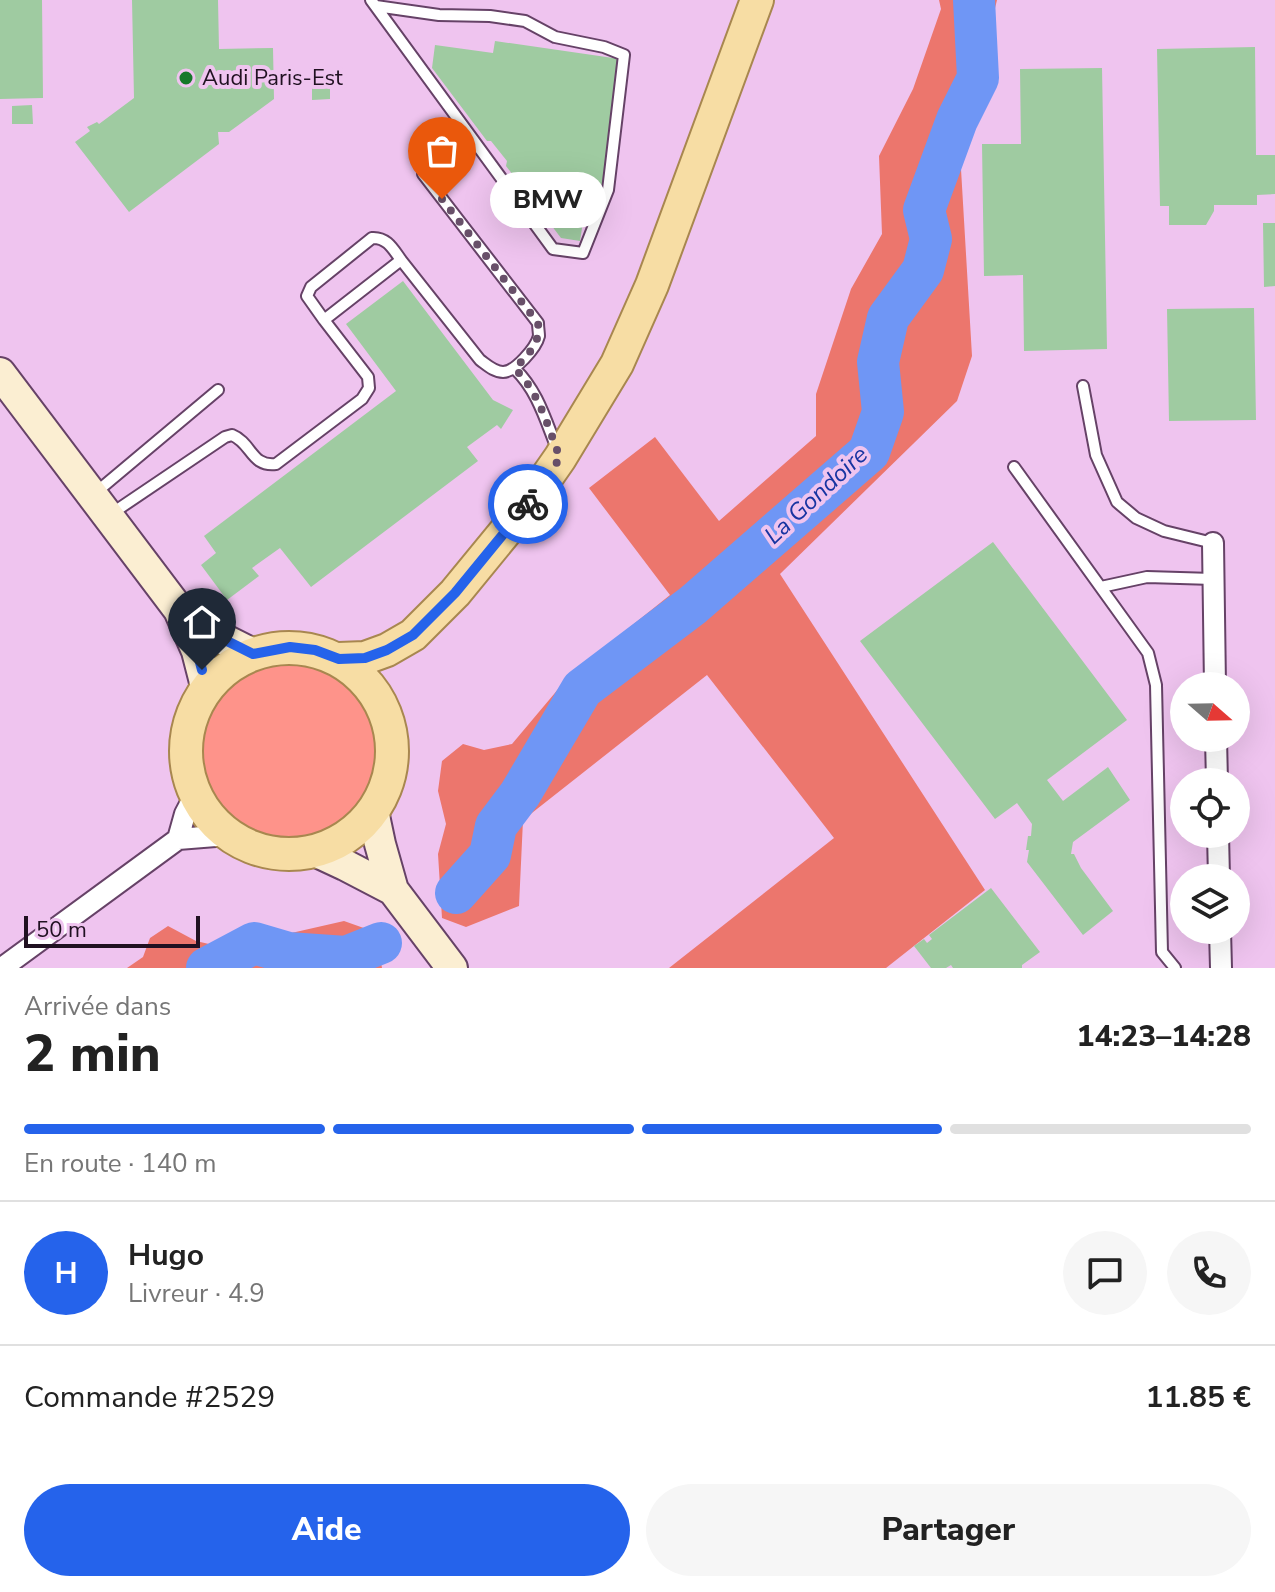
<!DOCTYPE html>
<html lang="fr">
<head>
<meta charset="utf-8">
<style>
	body { margin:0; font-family:"Nunito Sans",sans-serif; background:#f6f6f6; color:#222; height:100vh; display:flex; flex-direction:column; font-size:30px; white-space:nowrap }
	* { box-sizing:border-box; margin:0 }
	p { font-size:26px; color:#767676 }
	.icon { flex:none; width:44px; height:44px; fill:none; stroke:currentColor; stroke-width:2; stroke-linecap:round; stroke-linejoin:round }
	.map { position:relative; height:968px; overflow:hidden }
	.panel { display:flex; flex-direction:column; background:#fff; flex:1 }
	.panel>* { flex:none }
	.needle { width:52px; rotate:110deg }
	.controls { position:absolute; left:1170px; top:672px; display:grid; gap:16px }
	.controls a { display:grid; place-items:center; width:80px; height:80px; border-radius:50%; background:#fff; box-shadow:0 8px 32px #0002; font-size:40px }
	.scale { position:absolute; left:24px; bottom:20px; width:176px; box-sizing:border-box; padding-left:8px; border:4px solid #201121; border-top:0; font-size:22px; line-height:28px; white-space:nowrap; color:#201121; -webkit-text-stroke:6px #efc4ef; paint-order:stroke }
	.pin { position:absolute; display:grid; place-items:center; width:68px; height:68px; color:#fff; margin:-82px -34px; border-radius:50% 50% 50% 0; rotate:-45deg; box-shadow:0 0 8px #0007 }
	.pin .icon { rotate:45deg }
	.courier { position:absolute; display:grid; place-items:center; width:80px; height:80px; margin:-40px; border:6px solid #2563eb; border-radius:50%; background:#fff; color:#222; box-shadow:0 2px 10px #0007 }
	.bubble { position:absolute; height:56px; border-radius:28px; background:#fff; box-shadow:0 8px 32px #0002; font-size:26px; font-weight:800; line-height:56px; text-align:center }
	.summary em { font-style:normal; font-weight:800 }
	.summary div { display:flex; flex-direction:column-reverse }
	.summary { display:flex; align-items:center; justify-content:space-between; height:136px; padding:0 24px }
	h1 { font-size:52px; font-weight:800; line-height:60px }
	.bar { display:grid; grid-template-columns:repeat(4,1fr); gap:12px 8px; align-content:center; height:96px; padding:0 24px }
	.bar i { height:10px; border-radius:6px; background:#e0e0e0 }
	.bar .on { background:#2563eb }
	.bar p { grid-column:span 4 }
	.line { display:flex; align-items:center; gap:20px; padding:0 24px; border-top:2px solid #e0e0e0 }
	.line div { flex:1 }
	.round { display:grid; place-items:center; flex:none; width:84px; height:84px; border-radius:42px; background:#f6f6f6 }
	.primary-button { display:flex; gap:16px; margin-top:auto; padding:16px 24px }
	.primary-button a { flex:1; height:92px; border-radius:48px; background:#2563eb; color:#fff; font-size:32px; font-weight:800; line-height:92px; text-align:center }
	.primary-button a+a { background:#f6f6f6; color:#222 }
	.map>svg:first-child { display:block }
	.green { fill:#fe938a }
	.forest { fill:#ec766d }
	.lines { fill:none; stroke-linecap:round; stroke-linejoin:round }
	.river { stroke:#6f96f5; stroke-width:42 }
	.building { fill:#9fcba1 }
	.service-casing { stroke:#664267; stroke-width:14 }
	.minor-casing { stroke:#664267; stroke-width:24 }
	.secondary-casing { stroke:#664267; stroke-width:34 }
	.primary-casing { stroke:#a8874f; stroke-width:36 }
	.service { stroke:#fff; stroke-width:10 }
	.minor { stroke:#fff; stroke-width:20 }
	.secondary { stroke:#fbeed2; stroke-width:30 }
	.primary { stroke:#f7dda4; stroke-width:32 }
	.done { stroke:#685069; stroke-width:8; stroke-dasharray:0 14.4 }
	.route { stroke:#2563eb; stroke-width:10 }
	.poi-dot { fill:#16792a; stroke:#efc4ef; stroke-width:3 }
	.labels { text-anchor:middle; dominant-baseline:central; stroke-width:8; stroke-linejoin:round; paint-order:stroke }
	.poi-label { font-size:22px; fill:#201121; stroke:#efc4ef; text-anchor:start }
	.water-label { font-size:24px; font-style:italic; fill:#1734a1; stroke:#efc4ef }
</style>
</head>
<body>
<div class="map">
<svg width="1275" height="968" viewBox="0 0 1275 968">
	<rect width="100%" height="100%" fill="#efc4ef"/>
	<!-- green -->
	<path class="green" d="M200 751a89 89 0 1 1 178 0a89 89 0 1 1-178 0Z"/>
	<!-- forest -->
	<path class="forest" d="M939,0H997L960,152L972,356L957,401L780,574L985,890L886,968H669L834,838L707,675L523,820L519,906L466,927L442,918L438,854L446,824L438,791L442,761L463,744L484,750L512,744L570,675L670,595L589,488L655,437L719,521L816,436V394L851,289L882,234L879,156L913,89L941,9Z
		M344,921L375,932L382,968H127L143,957L150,938L168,926L196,941L226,948Z"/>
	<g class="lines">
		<!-- river -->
		<path class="river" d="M456,893L490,855L496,826L520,794L582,689L693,605L869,452L883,412L878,362L888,318L923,270L931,239L924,210L957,120L978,78L974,0
			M207,968L254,943L288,953L346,957L381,943"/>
	</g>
	<!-- building -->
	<path class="building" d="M0,0H42L43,98L0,99Z
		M132,0H218L219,49L273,48L274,99L229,132H218L219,144L129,212L75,142L90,131L87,127L97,122L99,124L134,98Z
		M495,41L620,59L602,185L589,183L580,241L561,238L506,166L507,161L491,141H487L432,68L435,45L493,53Z
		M1255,47L1256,155H1275V194L1257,195V205H1214V211L1206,225H1169V206H1160L1157,49Z
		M1102,68L1107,349L1024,351L1023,275L984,276L982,144H1021L1020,69Z
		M312,82H330V99L312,100Z
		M32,105L33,124H12V106Z
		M1263,223H1275V286L1264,287Z
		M403,281L493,400L513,410L501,429L497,425L467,447L478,461L311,587L280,548L252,568L259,576L227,600L201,565L216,553L204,536L396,391L346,324Z
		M1254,308L1256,420L1169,421L1167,309Z
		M993,542L1127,720L1047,780L1063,801L1108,767L1130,800L1073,842L1071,854H1074L1081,868L1113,911L1083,935L1027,862L1029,850H1026L1028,836H1031L1032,824L1017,803L995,819L860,641Z
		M991,888L1040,952L1022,965V968H953L951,965L946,968H931L914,946L924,939L927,943L932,939L929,935Z"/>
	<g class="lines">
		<defs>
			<path id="service" d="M371,0L553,249L583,253L608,190L624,55L604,47L555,37L525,21L490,16L439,15L376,6
				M324,320L307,296L311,287L372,238C387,237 393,249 401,260
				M515,369C538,391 546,422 558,451
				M1083,386L1096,455L1117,502L1136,518L1164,531L1213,543
				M1014,467L1148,653L1156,685L1162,952L1175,968
				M94,494L218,390
				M111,514L225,437L232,435C252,443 251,467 276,464L362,399L369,388L368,377L324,320L401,260L480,360C487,365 494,372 503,372C515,372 536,348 539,336C539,333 538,327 538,323L423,174
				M1101,587L1147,577L1213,579"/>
			<path id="minor" d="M1213,543L1215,686
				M1216,738L1217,782
				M1218,834L1219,878
				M178,839L185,814L195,795
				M1220,930L1221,968
				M2,968L178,839L228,835"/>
			<path id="secondary" d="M0,373L179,610L197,651L206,686
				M180,611L211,633L253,654
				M373,811L380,844L393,890L452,968
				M315,851L345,865L393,890"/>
			<path id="primary" d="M186 751a103 103 0 1 1 206 0a103 103 0 1 1-206 0Z
				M339,659L365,658L387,650L413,635L455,593L528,504L560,458L617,364L652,285L757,0"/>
		</defs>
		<!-- service casing -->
		<use href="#service" class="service-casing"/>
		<!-- minor casing -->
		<use href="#minor" class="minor-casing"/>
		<!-- secondary casing -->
		<use href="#secondary" class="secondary-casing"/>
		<!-- primary casing -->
		<use href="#primary" class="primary-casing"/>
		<!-- service -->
		<use href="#service" class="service"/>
		<!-- minor -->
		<use href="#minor" class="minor"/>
		<!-- secondary -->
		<use href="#secondary" class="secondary"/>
		<!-- primary -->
		<use href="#primary" class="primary"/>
	</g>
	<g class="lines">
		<!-- done -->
		<path class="done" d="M442,199L538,323C541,345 527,354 515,369C539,392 548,427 560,458L528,504"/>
		<!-- route -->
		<path class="route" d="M202,670L197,651L179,610L211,633L253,654L290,647L315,650L339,659L365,658L387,650L413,635L455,593L528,504"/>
	</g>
	<!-- markers -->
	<circle class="poi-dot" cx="186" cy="78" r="8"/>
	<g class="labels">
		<!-- poi labels -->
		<g class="poi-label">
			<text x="202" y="78">Audi Paris-Est</text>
		</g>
		<!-- water labels -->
		<g class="water-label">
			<text transform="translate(816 495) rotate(-43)">La Gondoire</text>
		</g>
	</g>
</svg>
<div class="controls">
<a><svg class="needle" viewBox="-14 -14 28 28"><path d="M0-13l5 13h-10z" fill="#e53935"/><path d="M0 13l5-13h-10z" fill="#767676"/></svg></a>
<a><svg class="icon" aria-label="locate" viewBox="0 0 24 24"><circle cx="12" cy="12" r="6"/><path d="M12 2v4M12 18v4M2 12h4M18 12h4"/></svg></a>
<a><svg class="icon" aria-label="layers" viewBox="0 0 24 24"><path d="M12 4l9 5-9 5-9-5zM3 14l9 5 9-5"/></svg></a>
</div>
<div class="scale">50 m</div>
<div class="pin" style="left:442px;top:199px;background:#ea580c"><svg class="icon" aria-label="bag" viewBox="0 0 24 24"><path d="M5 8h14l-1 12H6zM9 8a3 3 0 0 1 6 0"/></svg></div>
<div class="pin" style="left:202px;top:670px;background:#1f2937"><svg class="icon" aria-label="home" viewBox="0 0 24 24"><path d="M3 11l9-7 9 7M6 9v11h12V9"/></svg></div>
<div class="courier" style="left:528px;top:504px"><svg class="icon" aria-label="bike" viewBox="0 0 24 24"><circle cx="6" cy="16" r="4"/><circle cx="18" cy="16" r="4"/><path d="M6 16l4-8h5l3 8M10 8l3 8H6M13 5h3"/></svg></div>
<div class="bubble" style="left:490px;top:172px;width:116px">BMW</div>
</div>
<section class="panel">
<div class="summary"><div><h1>2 min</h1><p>Arrivée dans</p></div><em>14:23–14:28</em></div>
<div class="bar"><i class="on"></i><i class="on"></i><i class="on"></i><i></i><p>En route · 140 m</p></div>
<div class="line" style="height:144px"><b class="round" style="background:#2563eb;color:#fff">H</b><div><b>Hugo</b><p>Livreur · 4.9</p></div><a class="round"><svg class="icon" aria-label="chat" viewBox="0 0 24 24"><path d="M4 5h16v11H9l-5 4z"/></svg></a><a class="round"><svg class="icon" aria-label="phone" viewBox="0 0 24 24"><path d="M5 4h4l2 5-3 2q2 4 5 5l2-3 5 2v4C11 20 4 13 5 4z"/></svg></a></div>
<div class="line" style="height:104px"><div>Commande #2529</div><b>11.85 €</b></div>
<div class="primary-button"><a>Aide</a><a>Partager</a></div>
</section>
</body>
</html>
